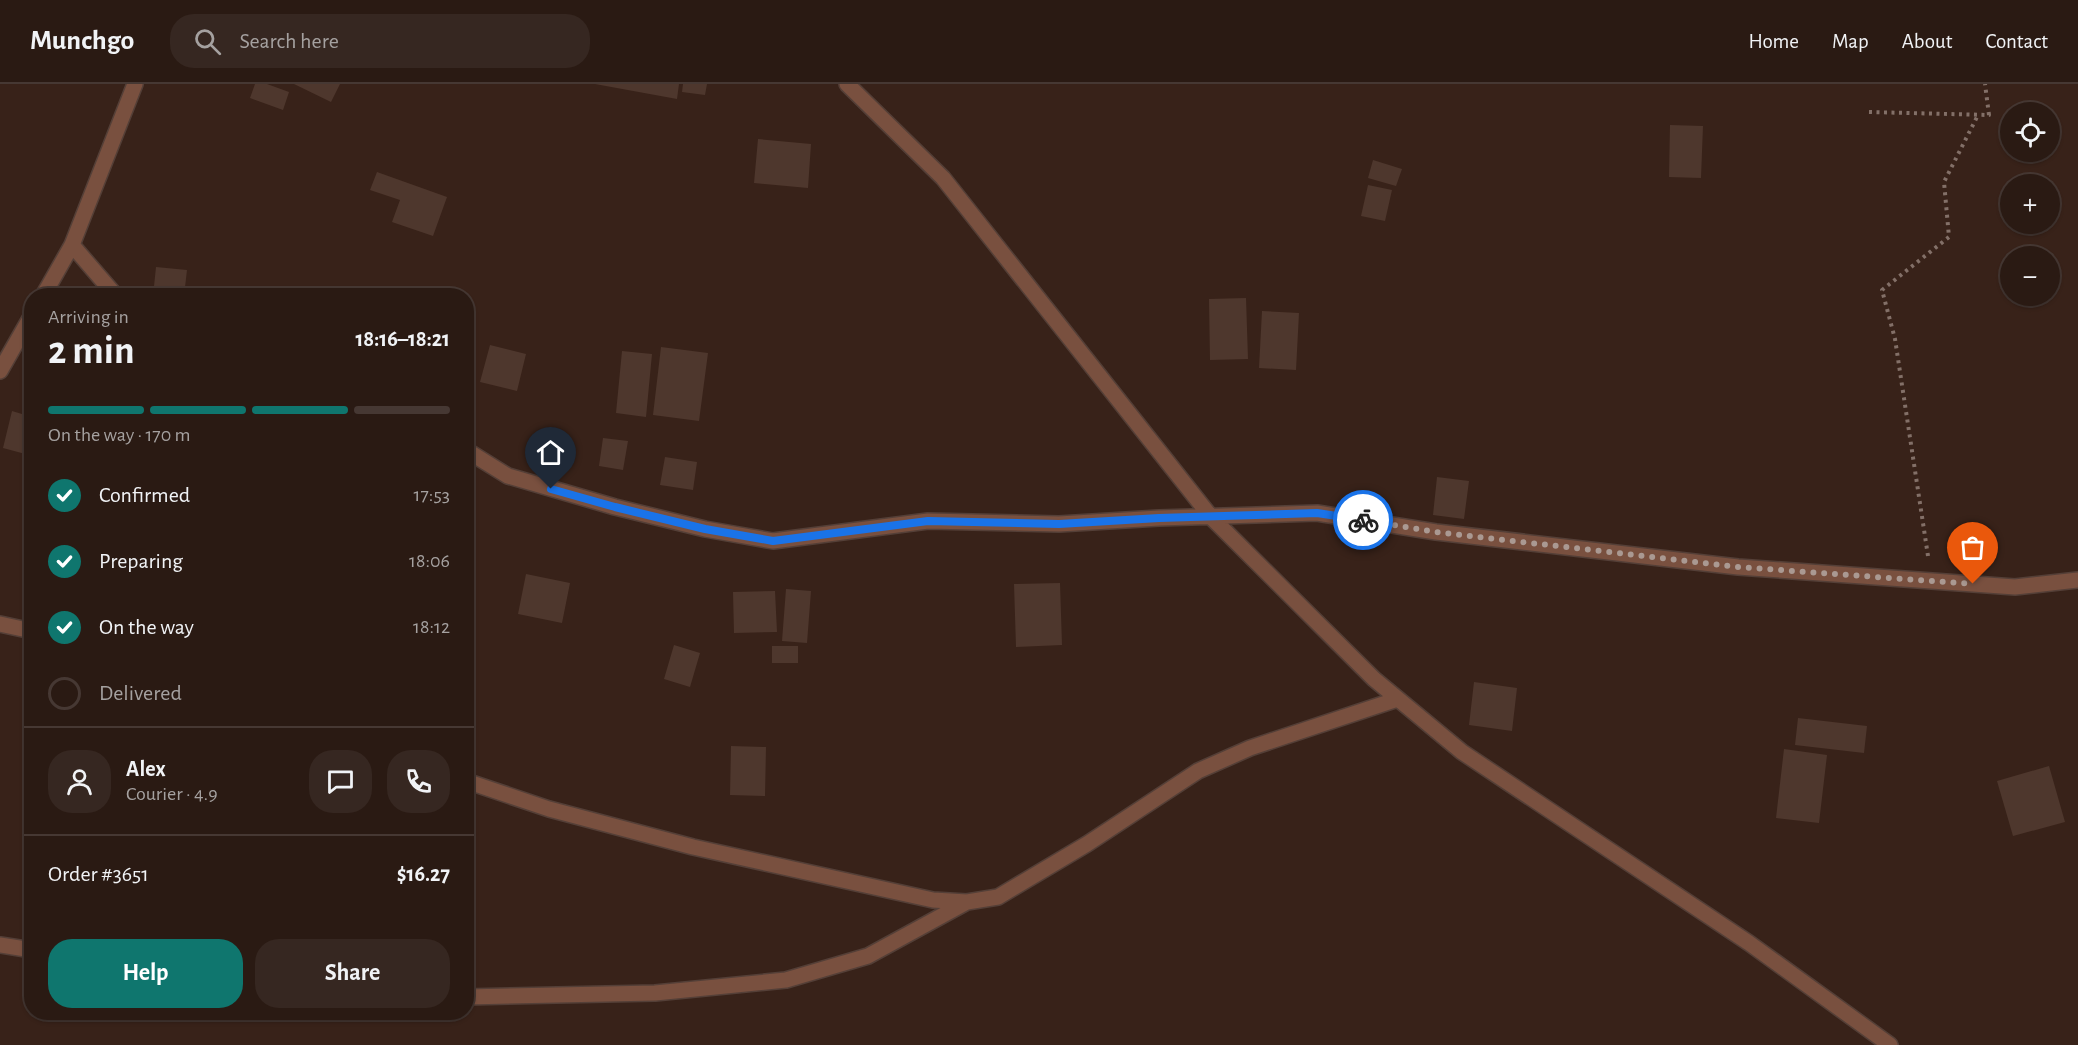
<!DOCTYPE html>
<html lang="en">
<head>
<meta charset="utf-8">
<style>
	body { margin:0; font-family:"Alegreya Sans",sans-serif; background:#362721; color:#f1f3f6; height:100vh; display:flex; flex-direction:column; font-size:22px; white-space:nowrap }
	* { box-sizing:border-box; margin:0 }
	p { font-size:20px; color:#a5a1a0 }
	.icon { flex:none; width:33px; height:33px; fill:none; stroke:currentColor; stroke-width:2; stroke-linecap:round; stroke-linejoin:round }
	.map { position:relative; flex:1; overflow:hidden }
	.panel { position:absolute; left:24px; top:204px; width:450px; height:732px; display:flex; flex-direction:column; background:#2a1a13; border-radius:24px; box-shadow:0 2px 4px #0004,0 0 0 2px #463833 }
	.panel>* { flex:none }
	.buttons { position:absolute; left:2000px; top:18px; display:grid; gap:12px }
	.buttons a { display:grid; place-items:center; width:60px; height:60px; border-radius:50%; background:#2a1a13; box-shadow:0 2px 4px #0004,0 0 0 2px #463833; font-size:30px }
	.pin { position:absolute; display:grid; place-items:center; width:51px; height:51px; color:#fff; margin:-62px -26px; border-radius:50% 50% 50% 0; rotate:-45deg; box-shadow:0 0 6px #0007 }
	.pin .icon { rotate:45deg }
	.courier { position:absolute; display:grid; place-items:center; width:60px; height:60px; margin:-30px; border:4px solid #1a73e8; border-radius:50%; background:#fff; color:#222; box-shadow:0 2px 8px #0007 }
	.overview em { font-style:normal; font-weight:700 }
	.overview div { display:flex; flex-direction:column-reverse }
	.overview { display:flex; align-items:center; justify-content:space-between; height:102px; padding:0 24px }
	h1 { font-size:39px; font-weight:700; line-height:45px }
	.bar { display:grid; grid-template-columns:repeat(4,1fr); gap:9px 6px; align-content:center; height:72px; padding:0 24px }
	.bar i { height:8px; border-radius:4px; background:#463833 }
	.bar .current { background:#0f766e }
	.bar p { grid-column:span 4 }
	.line { display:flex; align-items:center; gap:15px; padding:0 24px; border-top:2px solid #463833 }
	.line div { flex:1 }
	.round { display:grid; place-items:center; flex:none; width:63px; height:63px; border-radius:24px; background:#362721 }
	ol { padding:0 24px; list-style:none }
	li { display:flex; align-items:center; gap:18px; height:66px }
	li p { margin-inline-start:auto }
	li .icon { padding:6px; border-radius:50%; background:#0f766e; color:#fff; stroke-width:4 }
	li:last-child { color:#a5a1a0 }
	li i { width:33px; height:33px; border:3px solid #463833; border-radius:50% }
	.cta { display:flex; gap:12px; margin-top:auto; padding:12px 24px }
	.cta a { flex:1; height:69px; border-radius:24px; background:#0f766e; color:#fff; font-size:24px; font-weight:700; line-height:69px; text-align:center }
	.cta a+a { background:#362721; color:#f1f3f6 }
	header { display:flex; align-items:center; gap:36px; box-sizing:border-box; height:84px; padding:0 30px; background:#2a1a13; border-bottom:2px solid #463833 }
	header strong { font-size:28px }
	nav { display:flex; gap:33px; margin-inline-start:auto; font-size:21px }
	.search { width:420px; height:54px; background:#362721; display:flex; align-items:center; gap:15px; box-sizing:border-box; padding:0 21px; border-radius:24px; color:#a5a1a0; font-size:22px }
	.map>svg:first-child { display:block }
	.building { fill:#4e372d }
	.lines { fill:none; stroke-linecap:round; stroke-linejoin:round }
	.minor-casing { stroke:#543f37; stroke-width:18 }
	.path { stroke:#837068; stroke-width:4; stroke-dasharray:3 4.5; stroke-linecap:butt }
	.minor { stroke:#79503f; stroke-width:15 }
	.done { stroke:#aa9992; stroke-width:6; stroke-dasharray:0 10.8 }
	.route { stroke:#1a73e8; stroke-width:8 }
</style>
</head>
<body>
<header>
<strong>Munchgo</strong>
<div class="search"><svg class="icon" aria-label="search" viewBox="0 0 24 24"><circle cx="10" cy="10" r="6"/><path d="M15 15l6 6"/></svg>Search here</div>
<nav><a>Home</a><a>Map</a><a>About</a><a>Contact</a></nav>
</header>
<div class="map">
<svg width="2078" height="961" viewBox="0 0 2078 961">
	<rect width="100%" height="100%" fill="#382219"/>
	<!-- building -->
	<path class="building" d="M255,0H267L289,8L283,26L250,14Z
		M294,0H340L331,18Z
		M595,0H679L677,15Z
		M683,0H707L705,11L682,8Z
		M1670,41L1703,42L1701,94L1669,93Z
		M758,55L811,60L808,104L754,99Z
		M1373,76L1402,85L1396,102L1368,94Z
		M377,88L447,113L433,152L392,138L400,116L370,106Z
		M1368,101L1392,106L1385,137L1361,132Z
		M156,183L187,186L184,212H153Z
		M1246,214L1248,275L1210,276L1209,215Z
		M1262,227L1299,229L1296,286L1259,284Z
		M490,261L526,270L517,307L480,298Z
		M661,263L708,269L699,337L653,331Z
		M622,267L652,270L646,333L616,329Z
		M32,286V306L23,302Z
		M12,327L32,333V363L29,371L3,364Z
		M603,354L628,357L623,386L599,382Z
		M665,373L697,378L693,406L660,401Z
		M1437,393L1469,397L1464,435L1433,431Z
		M526,490L570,499L562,539L518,530Z
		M1060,499L1062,561L1016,563L1014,500Z
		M786,505L811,507L807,559L782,557Z
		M775,507L777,548L734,549L733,508Z
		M674,561L700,569L690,603L664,595Z
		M772,562H798V579H772Z
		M1474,598L1517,604L1512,647L1469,641Z
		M1798,634L1867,642L1864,669L1795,661Z
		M731,662L766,663L765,712L730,711Z
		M1784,665L1827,671L1819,739L1776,734Z
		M2049,682L2065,738L2013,752L1997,697Z"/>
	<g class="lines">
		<defs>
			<path id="minor" d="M847,0L943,94L1211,433L1374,595L1462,668L1749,859L1890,961
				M72,161L116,212
				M43,212L72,161L135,0
				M0,287L32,231
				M466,366L508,392L615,423L705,445L773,457L928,437L1059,440L1159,434L1317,429L1436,448L1738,483L2015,503L2078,496
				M0,540L32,547
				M466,697L549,725L693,763L933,816L967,818L998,813L1087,760L1198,687L1250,664L1398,615
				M0,861L32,866
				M466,913L655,909L786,896L868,872L967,818"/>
		</defs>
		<!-- minor casing -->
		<use href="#minor" class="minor-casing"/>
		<!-- path -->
		<path class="path" d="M1869,28L1989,31L1985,0
			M1928,472L1895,255L1882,206L1949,153L1944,98L1978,31"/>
		<!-- minor -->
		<use href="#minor" class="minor"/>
	</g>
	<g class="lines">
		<!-- done -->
		<path class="done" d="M1363,436L1436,448L1738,483L1973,500"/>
		<!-- route -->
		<path class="route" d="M551,405L615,423L705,445L773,457L928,437L1059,440L1159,434L1317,429L1363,436"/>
	</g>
</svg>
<div class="buttons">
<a><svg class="icon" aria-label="locate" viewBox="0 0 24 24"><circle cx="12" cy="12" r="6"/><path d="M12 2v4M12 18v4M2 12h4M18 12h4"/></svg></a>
<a>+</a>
<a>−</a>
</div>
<div class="pin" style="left:1973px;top:500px;background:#ea580c"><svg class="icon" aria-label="bag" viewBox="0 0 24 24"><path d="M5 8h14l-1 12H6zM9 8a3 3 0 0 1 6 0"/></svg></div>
<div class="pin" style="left:551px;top:405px;background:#1f2937"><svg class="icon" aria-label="home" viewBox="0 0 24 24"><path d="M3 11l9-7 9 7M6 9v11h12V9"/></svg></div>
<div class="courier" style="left:1363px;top:436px"><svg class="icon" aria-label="bike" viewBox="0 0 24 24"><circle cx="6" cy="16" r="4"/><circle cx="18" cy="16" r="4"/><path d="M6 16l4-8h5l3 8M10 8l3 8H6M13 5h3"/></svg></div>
<section class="panel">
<div class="overview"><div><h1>2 min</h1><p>Arriving in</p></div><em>18:16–18:21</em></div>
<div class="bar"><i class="current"></i><i class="current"></i><i class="current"></i><i></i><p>On the way · 170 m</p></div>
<ol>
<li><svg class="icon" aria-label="check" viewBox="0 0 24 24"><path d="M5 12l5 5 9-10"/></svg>Confirmed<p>17:53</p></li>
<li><svg class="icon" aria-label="check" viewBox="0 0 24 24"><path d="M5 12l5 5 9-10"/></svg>Preparing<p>18:06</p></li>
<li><svg class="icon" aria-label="check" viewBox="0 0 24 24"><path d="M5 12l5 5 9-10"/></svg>On the way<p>18:12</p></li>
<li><i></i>Delivered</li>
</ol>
<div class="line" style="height:108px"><a class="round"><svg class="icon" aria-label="person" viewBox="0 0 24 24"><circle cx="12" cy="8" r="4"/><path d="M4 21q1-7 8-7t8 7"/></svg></a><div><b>Alex</b><p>Courier · 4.9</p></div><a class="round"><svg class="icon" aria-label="chat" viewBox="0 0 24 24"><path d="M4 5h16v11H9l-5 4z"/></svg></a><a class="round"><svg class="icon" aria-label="phone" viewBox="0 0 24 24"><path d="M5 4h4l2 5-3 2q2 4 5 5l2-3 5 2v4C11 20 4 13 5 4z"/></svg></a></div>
<div class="line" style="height:78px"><div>Order #3651</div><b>$16.27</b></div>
<div class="cta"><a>Help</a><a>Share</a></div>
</section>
</div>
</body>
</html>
